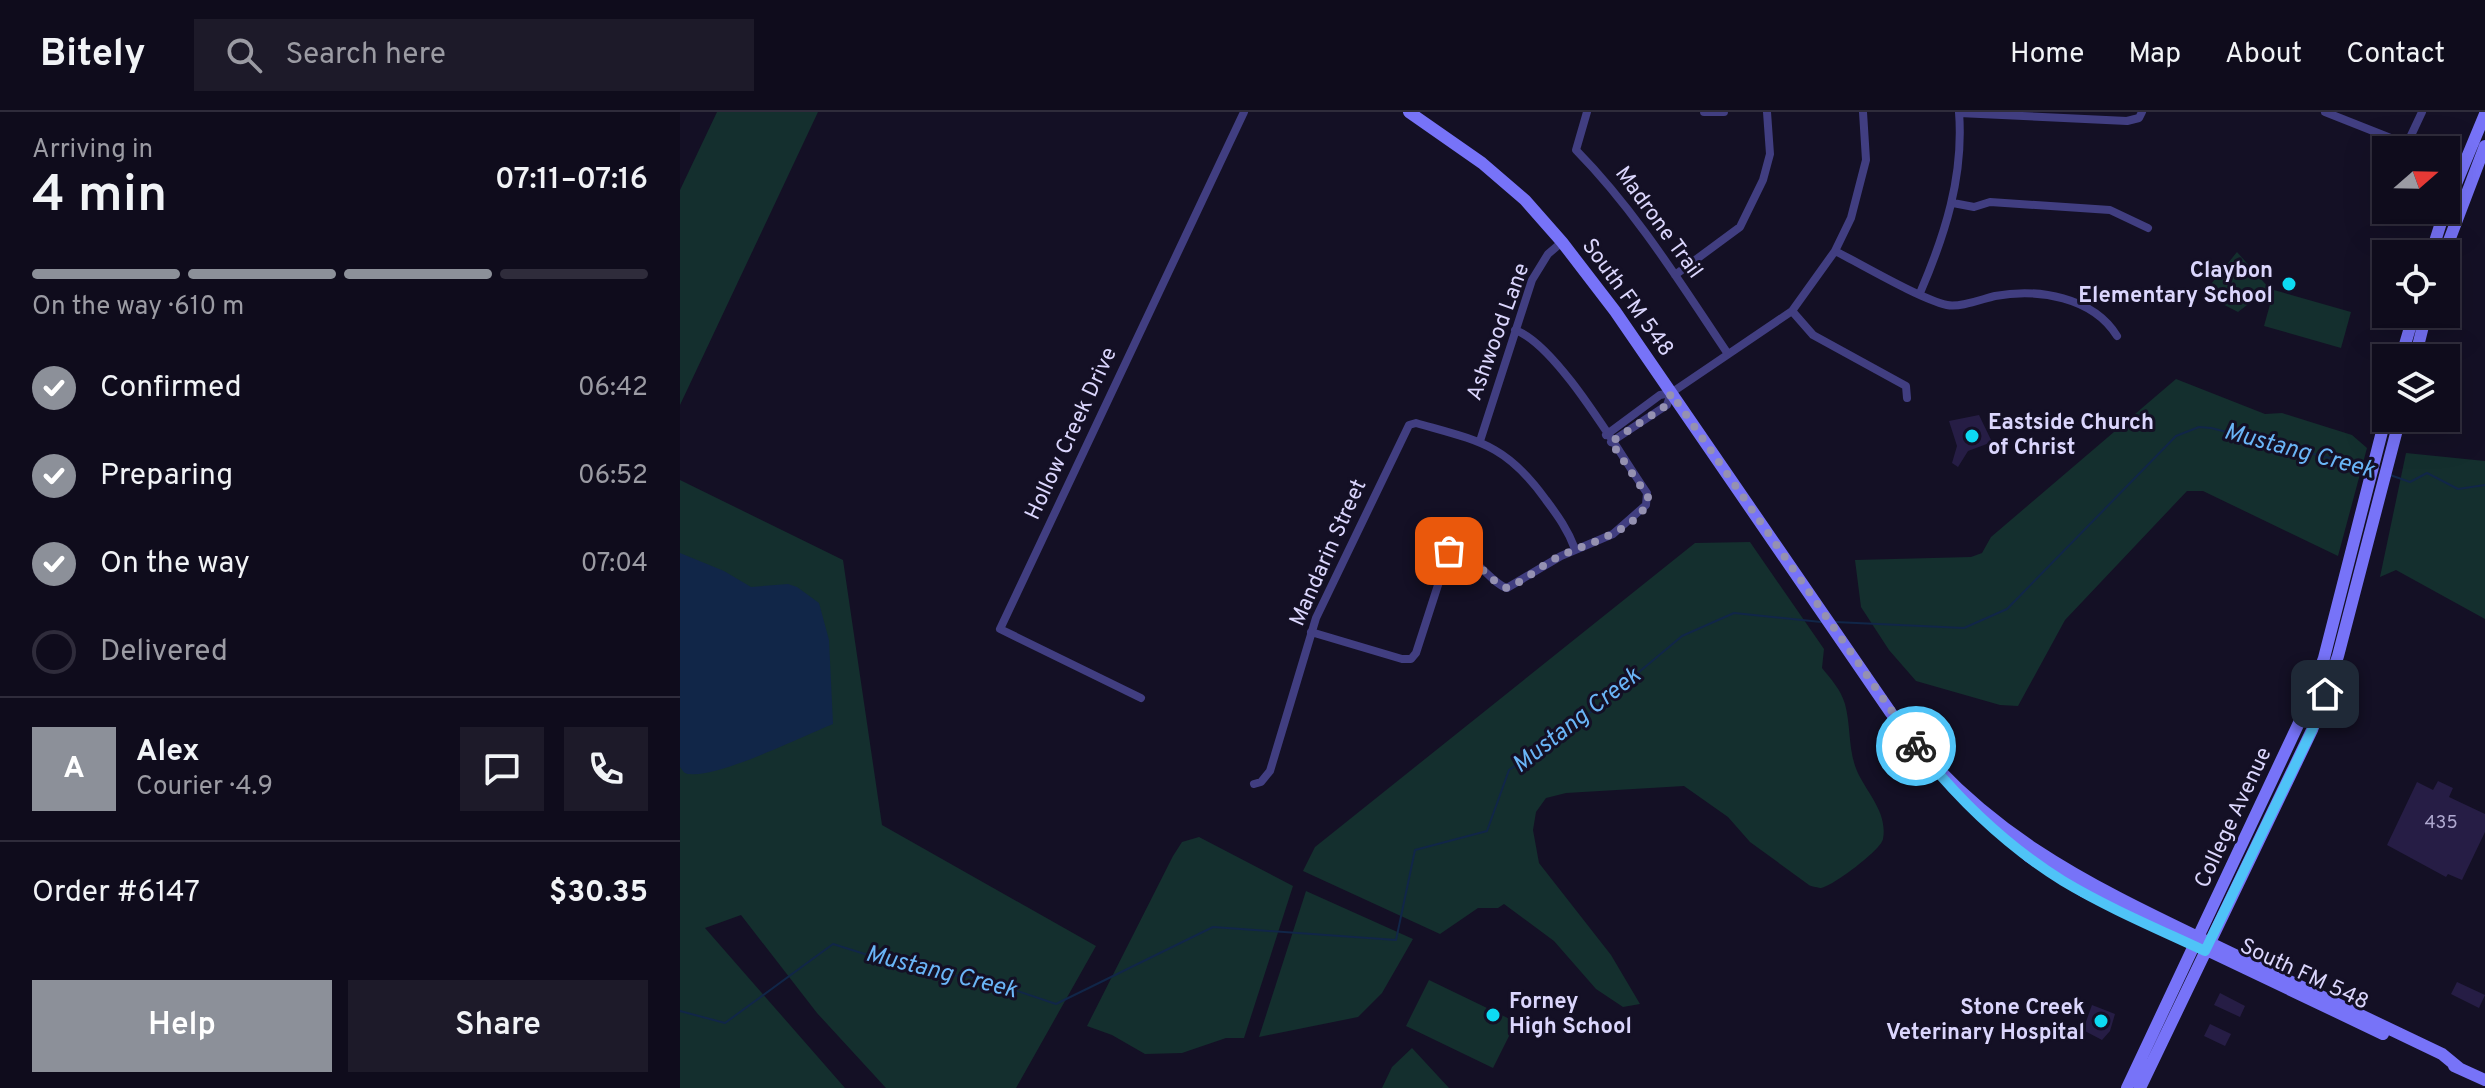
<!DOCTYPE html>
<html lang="en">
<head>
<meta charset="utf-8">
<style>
	body { margin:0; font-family:Overpass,sans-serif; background:#1d1a29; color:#f1f3f6; height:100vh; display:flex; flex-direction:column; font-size:30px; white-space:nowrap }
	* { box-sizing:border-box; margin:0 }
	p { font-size:26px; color:#9b9ba3 }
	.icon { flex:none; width:44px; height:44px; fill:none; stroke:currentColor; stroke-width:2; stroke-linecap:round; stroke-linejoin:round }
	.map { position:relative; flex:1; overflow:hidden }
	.drawer { display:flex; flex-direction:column; background:#0f0c1c; width:680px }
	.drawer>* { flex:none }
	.needle { width:52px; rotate:70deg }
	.buttons { position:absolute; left:1692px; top:24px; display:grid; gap:16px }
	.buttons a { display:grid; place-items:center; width:88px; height:88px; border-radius:0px; background:#0f0c1c; box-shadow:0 8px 32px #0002,0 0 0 2px #2f2c3b; font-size:40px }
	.pin { position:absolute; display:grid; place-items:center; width:68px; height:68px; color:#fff; margin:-34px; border-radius:16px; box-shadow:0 4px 12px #0006 }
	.courier { position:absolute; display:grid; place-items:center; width:80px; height:80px; margin:-40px; border:6px solid #4fc3f7; border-radius:50%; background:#fff; color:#222; box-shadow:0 2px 10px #0007 }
	.head em { font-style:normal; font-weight:600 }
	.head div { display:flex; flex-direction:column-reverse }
	.head { display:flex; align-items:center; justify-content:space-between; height:136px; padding:0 32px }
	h1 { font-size:52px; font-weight:600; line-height:60px }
	.bar { display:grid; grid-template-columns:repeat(4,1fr); gap:12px 8px; align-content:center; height:96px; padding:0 32px }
	.bar i { height:10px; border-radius:6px; background:#2f2c3b }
	.bar .selected { background:#8c9099 }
	.bar p { grid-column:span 4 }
	.line { display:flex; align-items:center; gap:20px; padding:0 32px; border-top:2px solid #2f2c3b }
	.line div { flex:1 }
	.round { display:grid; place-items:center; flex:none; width:84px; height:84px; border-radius:0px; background:#1d1a29 }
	ol { padding:0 32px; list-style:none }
	li { display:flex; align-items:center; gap:24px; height:88px }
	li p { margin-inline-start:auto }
	li .icon { padding:8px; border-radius:50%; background:#8c9099; color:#fff; stroke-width:4 }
	li:last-child { color:#9b9ba3 }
	li i { width:44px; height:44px; border:4px solid #2f2c3b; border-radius:50% }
	.button { display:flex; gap:16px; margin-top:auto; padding:16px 32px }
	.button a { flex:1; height:92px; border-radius:0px; background:#8c9099; color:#fff; font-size:32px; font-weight:600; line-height:92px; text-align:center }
	.button a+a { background:#1d1a29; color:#f1f3f6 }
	header { display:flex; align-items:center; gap:48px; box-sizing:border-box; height:112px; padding:0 40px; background:#0f0c1c; border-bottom:2px solid #2f2c3b }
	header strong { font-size:38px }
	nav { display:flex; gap:44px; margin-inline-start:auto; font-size:28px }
	.search { width:560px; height:72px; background:#1d1a29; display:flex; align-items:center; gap:20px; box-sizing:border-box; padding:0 28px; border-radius:0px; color:#9b9ba3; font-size:30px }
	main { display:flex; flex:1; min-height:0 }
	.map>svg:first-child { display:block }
	.green { fill:#142f2e }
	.water { fill:#112648 }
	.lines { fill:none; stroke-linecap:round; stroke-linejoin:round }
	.stream { stroke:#112648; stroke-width:2 }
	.building { fill:#261d45 }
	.minor { stroke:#413e81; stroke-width:8 }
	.secondary { stroke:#7773f8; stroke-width:12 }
	.done { stroke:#9591b1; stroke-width:8; stroke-dasharray:0 14.4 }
	.route { stroke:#4fc3f7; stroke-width:10 }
	.poi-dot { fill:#0ddaf2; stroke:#141025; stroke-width:3 }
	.labels { text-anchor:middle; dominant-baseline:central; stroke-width:6; stroke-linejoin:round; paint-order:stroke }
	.number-label { font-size:18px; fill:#aea8cf }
	.street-label { font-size:22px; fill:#dbd6fd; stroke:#141025 }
	.poi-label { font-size:22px; font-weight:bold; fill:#dbd6fd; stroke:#141025; text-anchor:end }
	.water-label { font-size:24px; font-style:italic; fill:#6ab5f7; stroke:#141025 }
</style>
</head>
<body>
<header>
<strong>Bitely</strong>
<div class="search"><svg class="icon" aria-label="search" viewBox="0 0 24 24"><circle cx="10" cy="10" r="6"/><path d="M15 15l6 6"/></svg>Search here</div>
<nav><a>Home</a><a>Map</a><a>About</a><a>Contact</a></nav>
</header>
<main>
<section class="drawer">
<div class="head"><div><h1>4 min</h1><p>Arriving in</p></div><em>07:11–07:16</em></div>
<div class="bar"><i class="selected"></i><i class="selected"></i><i class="selected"></i><i></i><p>On the way · 610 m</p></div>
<ol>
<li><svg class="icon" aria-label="check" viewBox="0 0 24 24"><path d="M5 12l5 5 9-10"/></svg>Confirmed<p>06:42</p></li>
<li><svg class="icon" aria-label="check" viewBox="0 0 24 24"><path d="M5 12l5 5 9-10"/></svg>Preparing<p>06:52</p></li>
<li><svg class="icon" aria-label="check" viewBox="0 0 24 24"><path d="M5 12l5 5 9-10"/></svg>On the way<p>07:04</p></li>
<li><i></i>Delivered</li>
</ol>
<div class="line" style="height:144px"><b class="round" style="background:#8c9099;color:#fff">A</b><div><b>Alex</b><p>Courier · 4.9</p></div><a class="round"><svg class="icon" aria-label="chat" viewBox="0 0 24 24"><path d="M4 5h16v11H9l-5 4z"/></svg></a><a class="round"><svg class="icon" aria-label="phone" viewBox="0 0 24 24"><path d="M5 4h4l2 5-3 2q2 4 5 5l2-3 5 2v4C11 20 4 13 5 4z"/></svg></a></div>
<div class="line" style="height:104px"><div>Order #6147</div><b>$30.35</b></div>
<div class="button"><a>Help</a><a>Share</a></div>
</section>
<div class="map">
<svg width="1805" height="976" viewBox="0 0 1805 976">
	<rect width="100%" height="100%" fill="#141025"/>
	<!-- green -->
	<path class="green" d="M37,0H138L0,293V78Z
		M1557,140L1589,176L1558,200L1523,182Z
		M1594,178L1671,200L1661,236L1584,214Z
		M1496,267L1585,302L1602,301L1672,323L1687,336L1658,444L1523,379H1507L1385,508L1338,594L1320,593L1236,569L1209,538L1181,495L1175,448L1291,445L1302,441L1311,425Z
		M1726,341L1805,349V507L1716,458L1700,465Z
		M0,368L163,448L202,713L416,834L336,976H206L137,901L61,803L25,816L165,976H0Z
		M1070,430L1144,537L1142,556C1151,567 1161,578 1165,592C1171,614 1168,638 1177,659C1186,680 1208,700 1203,727C1201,738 1153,774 1141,776C1140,776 1130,774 1129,773L1070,730L1048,705L1004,674L886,681L866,686L856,700L853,718L859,751L931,843L960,892L943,895L916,877L874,829L824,792L818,796H798L760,822L623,759L635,735L1015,431Z
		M519,725L613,774L564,926H546L502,941L465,942L432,923L407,914L493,744L502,730Z
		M626,779L733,827L702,881L678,905L579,925Z
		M749,868L836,910L813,956L726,914Z
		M732,936L769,976H702L712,955Z"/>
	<!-- water -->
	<path class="water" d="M0,441L44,459L71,475L108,472L117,475L139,491L149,528L153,612C123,624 38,666 10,662C4,662 4,660 0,655Z"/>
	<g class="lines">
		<!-- stream -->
		<path class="stream" d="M1710,363L1730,370L1747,361L1778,377L1805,373
			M1155,510L1284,516L1327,497L1496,324L1519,315L1531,316L1689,356
			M0,899L45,911L153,832L245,861L299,866L376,892L533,815L716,828L735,738L807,719L829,658L915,597L1002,524L1054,501L1141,510"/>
	</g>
	<!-- building -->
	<path class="building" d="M1299,303L1312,330L1288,339L1278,355L1272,351L1277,334L1269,309Z
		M1758,669L1773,676L1769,685L1805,702V720L1782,768L1768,762L1766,765L1707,733L1737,670L1753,678Z
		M1777,870L1805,883L1799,896L1771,882Z
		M1540,881L1565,894L1560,905L1534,893Z
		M1412,893L1435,902L1430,919L1422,928L1403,918Z
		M1530,912L1551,922L1545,934L1524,924Z"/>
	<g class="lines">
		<!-- minor -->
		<path class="minor" d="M907,0L896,38C956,99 1001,172 1048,242
			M1024,0H1044
			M1645,0L1741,38
			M1279,1L1447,9L1459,6L1462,0
			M1727,32L1742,0
			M1766,48L1781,55
			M1273,91L1294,95L1310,90L1430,98L1468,116
			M1155,139C1183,153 1238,186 1267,193C1280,196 1302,187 1315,184C1358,176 1413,185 1437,224
			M995,163L1060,115L1083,68L1090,42L1087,0
			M1240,181C1265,123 1284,64 1279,0
			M1112,199L1133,223L1226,274L1227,286
			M926,323L980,283L991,281L1112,199L1155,139L1171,106L1186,48L1183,0
			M800,329L852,168L868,142L882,130
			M931,330L987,293L991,281
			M631,520L722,547H731L736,541L769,439L781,437C793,446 816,474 827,476L881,444L933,422L966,393L967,381C939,341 877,232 835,218
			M461,586L320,517L564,0
			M574,672L581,670L590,659L636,506L729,313L736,311C799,329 826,332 866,388C878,404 888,418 895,437"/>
		<!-- secondary -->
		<path class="secondary" d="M729,0L802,51L845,88L882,130L935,199L1211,601C1298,720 1403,770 1532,832C1609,869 1686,905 1762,942L1779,956
			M1766,96L1805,2
			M1751,142L1765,98
			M1764,142L1805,34
			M1721,246L1734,202
			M1735,246L1746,202
			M1348,744L1403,779L1703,922
			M1774,954L1805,968
			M1447,976L1624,600L1644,546L1706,304
			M1460,976L1632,618L1658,544L1720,306"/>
	</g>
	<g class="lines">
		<!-- done -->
		<path class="done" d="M769,439L781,437C793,446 815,474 827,476C845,469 859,455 876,446C901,433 964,418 968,385L931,330L987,293L991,281L1236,634"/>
		<!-- route -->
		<path class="route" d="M1236,634C1277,686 1325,733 1383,769C1428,796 1478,817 1525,839L1632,618L1645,582"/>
	</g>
	<!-- markers -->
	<g class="poi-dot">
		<circle cx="1609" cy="172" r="8"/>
		<circle cx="1292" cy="324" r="8"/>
		<circle cx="813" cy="903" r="8"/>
		<circle cx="1421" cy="909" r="8"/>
	</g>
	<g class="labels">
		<!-- number labels -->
		<g class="number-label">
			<text x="1761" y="711">435</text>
		</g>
		<!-- street labels -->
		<g class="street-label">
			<text transform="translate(978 111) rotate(54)">Madrone Trail</text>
			<text transform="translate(947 186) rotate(54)">South FM 548</text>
			<text transform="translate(819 220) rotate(-70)">Ashwood Lane</text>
			<text transform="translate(392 322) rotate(-65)">Hollow Creek Drive</text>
			<text transform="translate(649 441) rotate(-66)">Mandarin Street</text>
			<text transform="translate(1554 706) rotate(-65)">College Avenue</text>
			<text transform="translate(1624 863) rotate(25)">South FM 548</text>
		</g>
		<!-- poi labels -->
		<g class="poi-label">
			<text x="1593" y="159">Claybon<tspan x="1593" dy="25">Elementary School</tspan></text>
			<text x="1308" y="311" text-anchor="start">Eastside Church<tspan x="1308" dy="25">of Christ</tspan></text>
			<text x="829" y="890" text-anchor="start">Forney<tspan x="829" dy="25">High School</tspan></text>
			<text x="1405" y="896">Stone Creek<tspan x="1405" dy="25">Veterinary Hospital</tspan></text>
		</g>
		<!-- water labels -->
		<g class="water-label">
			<text transform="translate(1619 340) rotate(15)">Mustang Creek</text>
			<text transform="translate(897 609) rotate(-38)">Mustang Creek</text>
			<text transform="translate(261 861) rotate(14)">Mustang Creek</text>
		</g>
	</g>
</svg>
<div class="buttons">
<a><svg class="needle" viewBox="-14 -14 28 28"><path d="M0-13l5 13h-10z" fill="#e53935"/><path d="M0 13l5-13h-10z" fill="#9b9ba3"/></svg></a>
<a><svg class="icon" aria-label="locate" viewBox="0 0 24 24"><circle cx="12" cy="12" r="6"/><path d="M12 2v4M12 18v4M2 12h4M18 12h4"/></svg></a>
<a><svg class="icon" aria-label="layers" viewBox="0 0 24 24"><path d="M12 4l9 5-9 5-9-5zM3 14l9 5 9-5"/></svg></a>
</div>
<div class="pin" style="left:769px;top:439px;background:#ea580c"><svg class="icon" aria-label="bag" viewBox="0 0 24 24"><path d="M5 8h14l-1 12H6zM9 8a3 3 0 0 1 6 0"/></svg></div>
<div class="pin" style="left:1645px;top:582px;background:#1f2937"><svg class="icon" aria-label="home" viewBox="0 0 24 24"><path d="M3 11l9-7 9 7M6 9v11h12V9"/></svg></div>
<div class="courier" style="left:1236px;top:634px"><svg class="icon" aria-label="bike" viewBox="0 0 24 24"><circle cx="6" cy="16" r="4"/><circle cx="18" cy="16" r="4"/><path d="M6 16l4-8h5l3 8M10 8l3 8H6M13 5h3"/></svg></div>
</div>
</main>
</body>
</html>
